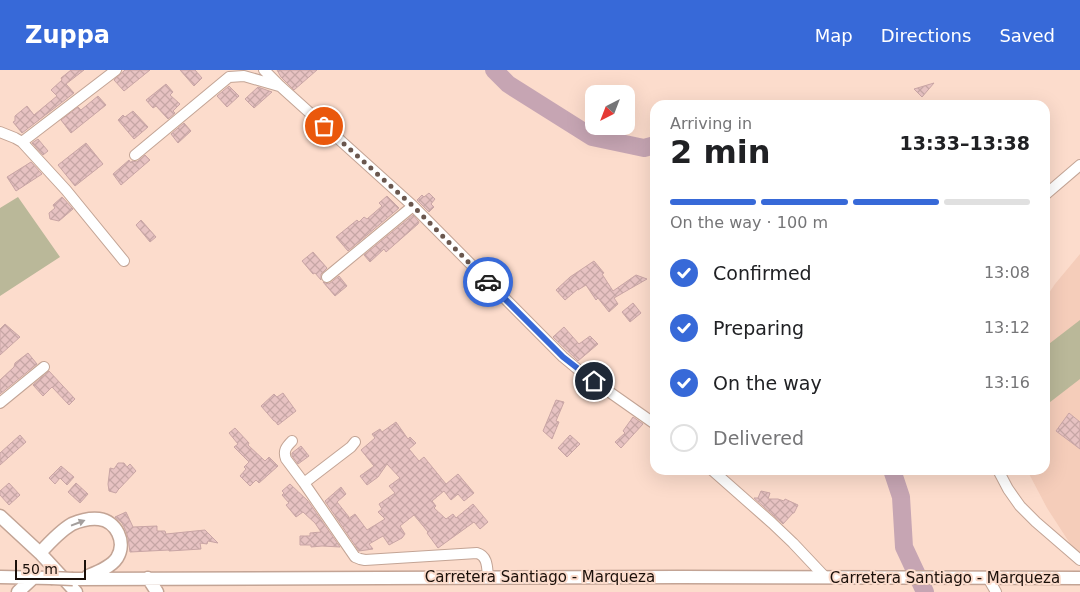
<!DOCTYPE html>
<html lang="en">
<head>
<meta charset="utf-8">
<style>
	body { margin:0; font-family:"DejaVu Sans",sans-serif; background:#f6f6f6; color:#202124; height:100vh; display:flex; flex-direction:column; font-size:19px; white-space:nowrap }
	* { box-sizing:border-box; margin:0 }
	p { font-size:16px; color:#757577 }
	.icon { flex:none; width:28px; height:28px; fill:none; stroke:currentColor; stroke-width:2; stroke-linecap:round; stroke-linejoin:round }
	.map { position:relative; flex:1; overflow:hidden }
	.details { position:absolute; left:650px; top:30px; width:400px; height:375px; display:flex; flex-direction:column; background:#fff; border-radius:15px; box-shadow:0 5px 20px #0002 }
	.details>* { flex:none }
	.needle { width:32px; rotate:222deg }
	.fabs { position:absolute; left:585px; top:15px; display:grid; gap:10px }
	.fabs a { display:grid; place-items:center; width:50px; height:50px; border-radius:10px; background:#fff; box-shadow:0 5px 20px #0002; font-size:25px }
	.scale { position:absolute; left:15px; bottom:12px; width:71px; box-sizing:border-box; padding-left:5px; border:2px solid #1b100a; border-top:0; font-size:14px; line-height:18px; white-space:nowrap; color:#1b100a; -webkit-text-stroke:4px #fcdccc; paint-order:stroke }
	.pin { position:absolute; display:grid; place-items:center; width:42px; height:42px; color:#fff; margin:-21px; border:2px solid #fff; border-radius:50%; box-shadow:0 1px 5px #0007 }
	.courier { position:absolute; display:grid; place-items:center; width:50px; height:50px; margin:-25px; border:4px solid #3769d8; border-radius:50%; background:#fff; color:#222; box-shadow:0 1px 6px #0007 }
	.overview em { font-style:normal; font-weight:700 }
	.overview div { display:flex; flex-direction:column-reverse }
	.overview { display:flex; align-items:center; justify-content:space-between; height:85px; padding:0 20px }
	h1 { font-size:32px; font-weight:700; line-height:38px }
	.bar { display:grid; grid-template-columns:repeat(4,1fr); gap:8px 5px; align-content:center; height:60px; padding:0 20px }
	.bar i { height:6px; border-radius:4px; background:#e0e0e0 }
	.bar .current { background:#3769d8 }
	.bar p { grid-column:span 4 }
	ol { padding:0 20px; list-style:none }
	li { display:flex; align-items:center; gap:15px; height:55px }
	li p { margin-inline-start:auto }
	li .icon { padding:5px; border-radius:50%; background:#3769d8; color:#fff; stroke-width:4 }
	li:last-child { color:#757577 }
	li i { width:28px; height:28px; border:2px solid #e0e0e0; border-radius:50% }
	header { display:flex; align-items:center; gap:30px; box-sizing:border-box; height:70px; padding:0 25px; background:#3769d8; color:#fff }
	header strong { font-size:24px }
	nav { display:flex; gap:28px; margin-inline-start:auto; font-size:18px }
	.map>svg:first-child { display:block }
	.built { fill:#f5cdba }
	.pitch { fill:#bab899 }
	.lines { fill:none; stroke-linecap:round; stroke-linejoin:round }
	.river { stroke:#c6a5b3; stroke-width:18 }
	.building { fill:url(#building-cross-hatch); stroke:#c9a5a5 }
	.minor-casing { stroke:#c3a495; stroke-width:12 }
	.major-casing { stroke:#c3a495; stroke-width:15 }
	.minor { stroke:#fff; stroke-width:10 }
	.major { stroke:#fff; stroke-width:12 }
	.major-bridge-casing { stroke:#c3a495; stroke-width:15; stroke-linecap:butt }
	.major-bridge { stroke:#fff; stroke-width:12 }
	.oneway { fill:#a49f9d }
	.done { stroke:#6a574e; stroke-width:5; stroke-dasharray:0 9 }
	.route { stroke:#3769d8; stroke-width:6 }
	.labels { text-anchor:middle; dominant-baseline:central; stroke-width:4; stroke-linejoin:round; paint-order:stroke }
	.street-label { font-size:15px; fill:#1b100a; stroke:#fcdccc }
</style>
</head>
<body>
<header>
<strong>Zuppa</strong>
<nav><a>Map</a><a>Directions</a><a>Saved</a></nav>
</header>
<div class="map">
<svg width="1080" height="522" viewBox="0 0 1080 522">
	<defs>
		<pattern id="building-cross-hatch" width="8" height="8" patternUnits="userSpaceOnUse" patternTransform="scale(1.25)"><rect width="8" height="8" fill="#e7c2c2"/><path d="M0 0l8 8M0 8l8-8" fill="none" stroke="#c6a6a5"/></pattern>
	</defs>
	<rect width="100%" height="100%" fill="#fcdccc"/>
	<!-- built -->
	<path class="built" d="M1080,184V489L1047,438L1027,400H1045V229L1055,214Z"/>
	<!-- pitch -->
	<path class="pitch" d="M18,127L60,187L0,226V138Z
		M1080,250V309L1045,336V277Z"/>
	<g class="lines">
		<!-- river -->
		<path class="river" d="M494,0L508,14L592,67L644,78L655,75
			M892,400L901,427L904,477L925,522"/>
	</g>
	<!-- building -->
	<path class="building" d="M71,0H84L66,14L74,23L22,63L13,52L15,51V46L27,36L34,45L57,26L51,20L62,10L61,8Z
		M125,0H150L124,21L114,10Z
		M180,0H195L202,8L194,16Z
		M277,0H317L294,20L281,7Z
		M934,13L922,27L914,19Z
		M166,14L173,22L170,25L180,34L173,41L175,43L168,49L156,36L153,38L146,30Z
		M229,16L239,26L227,37L217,26Z
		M258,17L272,22L254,38L245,29Z
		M98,26L106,35L71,63L61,50L78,37L81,40Z
		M133,41L148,57L134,69L118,50L123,45L125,47Z
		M184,53L191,61L178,73L171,64Z
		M38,69L48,81L43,85L32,73Z
		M86,73L103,94L75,116L58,95Z
		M145,85L150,90L121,115L113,104L129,90L131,93L132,91L137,92Z
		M31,92L42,104L16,121L7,107Z
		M429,123L435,129L431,134L434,137L429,142L417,130L422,125L424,127Z
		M387,126L399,138L348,181L336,167L357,150L359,152L364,147L367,149L382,136L379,133Z
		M62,127L73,139L59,151L50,149L49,143L55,138L53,135Z
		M413,145L419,152L418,154L386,182L384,179L370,192L364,185Z
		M141,150L156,167L150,172L136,155Z
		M313,182L327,198L321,204V210L315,203L313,204L302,191Z
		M594,191L604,203L602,204L613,221L636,205L647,209L614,228L618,234L609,242L598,228L596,230L586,215L578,220V219L565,230L556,220L570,207Z
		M339,206L347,216L335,226L323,212L329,214Z
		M633,233L641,243L630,252L622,242Z
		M5,254L20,267L0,285V259Z
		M564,257L579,274L590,266L598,274L578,291L553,267Z
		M28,283L37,294L0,324V310L14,297L15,293Z
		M49,301L75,329L69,335L52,317L43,326L33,315Z
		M283,323L296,341L278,355L275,351H274L261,336L274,324L277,327Z
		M556,330L564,332L556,351L559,352L552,369L543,361Z
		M1069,343L1080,352V379L1056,361Z
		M633,347L643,354L621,378L615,372L625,363L623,361Z
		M396,352L408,369L410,367L416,373L409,379L419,391L424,387L446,414L458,404L474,423L464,431L458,424L451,430L444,421L432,431L436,436L434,438L446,449L453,444L456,448L473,434L488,452L480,459L474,452L438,478L427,463L428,462L414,445L400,456L405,464L402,468L389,475L383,466L369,474L373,479L359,481L325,431L341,417L346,424L337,432L349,447L348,448V449L355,444L367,460L385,449L378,442L382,439L379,434L395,423L389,416L400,408L387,394L378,407L367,415L360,406L374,396L361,380L375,368L372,364L380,359L382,362Z
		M235,358L249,373L248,375L265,391L269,387L278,396L259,413L256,410L250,416L240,406L246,399L244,397L249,392L234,377L238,374L229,363Z
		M20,365L26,372L0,395V383Z
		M570,365L580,374L567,387L558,378Z
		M301,376L309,386L298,394L292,386V383Z
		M118,393H124L127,397L130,394L136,401L118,420L116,423L109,421L108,414L110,398L114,399Z
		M61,396L74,407L67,415L60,408L55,414L49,408Z
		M9,413L20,425L9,435L0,425V421Z
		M76,413L88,424L80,433L68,422Z
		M290,414L308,431L340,477L322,476L311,477V475H300V466H310V463L321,462L315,453L303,442L296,447L286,435L289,433L282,425L284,423L282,421Z
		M761,421L770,423L768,429H778L784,431L785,429L798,435L794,443H793L783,454L754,428H758Z
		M126,442L133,457L157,456V461H165L166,464L205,460L218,473L208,471L207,474L200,473L201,479L169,481V480L130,482L128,468L126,461L122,453L115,447Z"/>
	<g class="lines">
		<defs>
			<path id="minor" d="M264,0L280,16L413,136L563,287L581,302L655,354
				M0,62L15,68L22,72L66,120L124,191
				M22,72L116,0
				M135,85L229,7L244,6L279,16
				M1045,125L1080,95
				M327,207L413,136
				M0,333L44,297
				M292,371C286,377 283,381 286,389L304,413L355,487L360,489L365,490L477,483C488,486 487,498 488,507
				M712,400L772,453L793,473L826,508
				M998,400L1008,419L1020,436L1036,452L1080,490
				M304,413L351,377L355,372
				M988,508L996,522"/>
			<path id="major" d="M0,446L40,483L76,522
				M40,483C49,473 60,461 72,454C79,451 90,448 99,449C116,451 127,472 117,488C111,497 98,502 88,506
				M0,507L51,508
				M148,508L157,522
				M73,509L680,507L1080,508
				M18,522L34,507"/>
		</defs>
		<!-- minor casing -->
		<use href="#minor" class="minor-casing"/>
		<!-- major casing -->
		<use href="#major" class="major-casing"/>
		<!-- minor -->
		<use href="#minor" class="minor"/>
		<!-- major -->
		<use href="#major" class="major"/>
		<defs>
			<path id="major-bridge" d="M51,508L73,509"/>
		</defs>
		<!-- major-bridge casing -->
		<use href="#major-bridge" class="major-bridge-casing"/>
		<!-- major-bridge -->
		<use href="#major-bridge" class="major-bridge"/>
	</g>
	<!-- one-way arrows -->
	<defs><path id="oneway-solid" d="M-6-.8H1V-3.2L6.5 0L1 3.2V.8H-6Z" transform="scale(1.25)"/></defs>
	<use class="oneway" href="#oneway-solid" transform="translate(78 453) rotate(-21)"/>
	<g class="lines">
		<!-- done -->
		<path class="done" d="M324,56L413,136L488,212"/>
		<!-- route -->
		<path class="route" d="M488,212L563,287L594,311"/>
	</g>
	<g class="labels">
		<!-- street labels -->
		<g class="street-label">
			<text x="540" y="507">Carretera Santiago - Marqueza</text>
			<text x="945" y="508">Carretera Santiago - Marqueza</text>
		</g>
	</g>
</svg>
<div class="fabs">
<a><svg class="needle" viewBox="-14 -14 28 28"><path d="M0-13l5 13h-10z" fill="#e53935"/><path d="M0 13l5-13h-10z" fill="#757577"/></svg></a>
</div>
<div class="scale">50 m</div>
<div class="pin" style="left:324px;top:56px;background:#ea580c"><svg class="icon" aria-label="bag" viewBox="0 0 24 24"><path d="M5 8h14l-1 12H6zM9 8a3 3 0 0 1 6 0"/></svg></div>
<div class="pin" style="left:594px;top:311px;background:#1f2937"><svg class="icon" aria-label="home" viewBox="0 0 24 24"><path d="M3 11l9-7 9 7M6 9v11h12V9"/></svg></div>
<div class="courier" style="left:488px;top:212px"><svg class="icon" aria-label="car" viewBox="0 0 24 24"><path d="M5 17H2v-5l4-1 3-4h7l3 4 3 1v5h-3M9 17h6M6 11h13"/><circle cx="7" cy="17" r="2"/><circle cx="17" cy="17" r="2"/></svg></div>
<section class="details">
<div class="overview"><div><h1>2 min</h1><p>Arriving in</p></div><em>13:33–13:38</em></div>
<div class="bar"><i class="current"></i><i class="current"></i><i class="current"></i><i></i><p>On the way · 100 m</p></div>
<ol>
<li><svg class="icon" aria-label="check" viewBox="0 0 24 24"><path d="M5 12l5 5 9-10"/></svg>Confirmed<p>13:08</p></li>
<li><svg class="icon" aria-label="check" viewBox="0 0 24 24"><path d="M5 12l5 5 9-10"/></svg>Preparing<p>13:12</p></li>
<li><svg class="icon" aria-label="check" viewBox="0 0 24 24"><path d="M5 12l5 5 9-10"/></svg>On the way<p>13:16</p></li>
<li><i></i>Delivered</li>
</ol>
</section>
</div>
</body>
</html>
